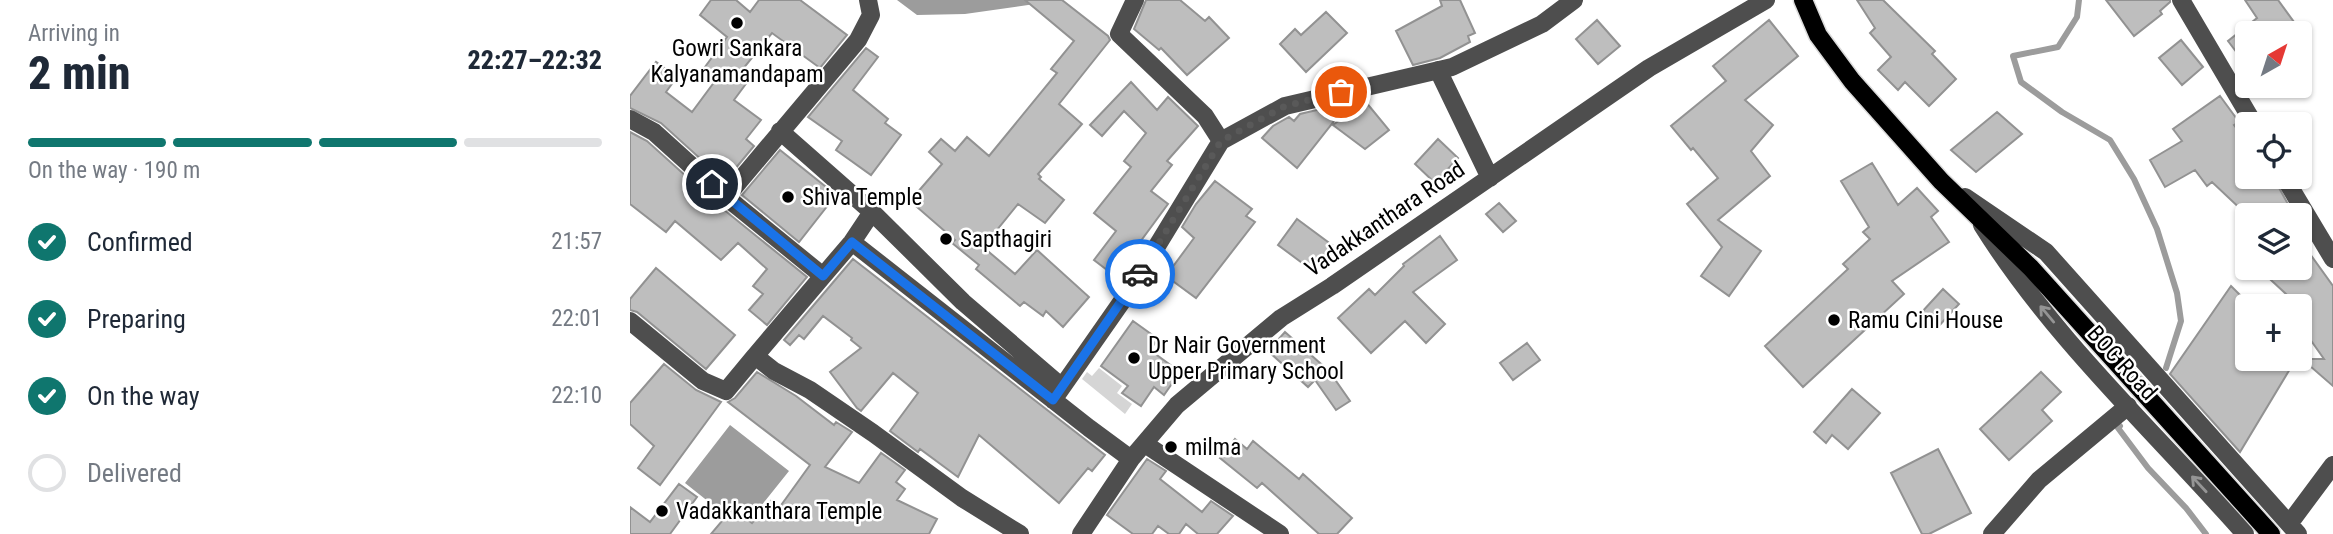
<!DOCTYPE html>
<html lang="en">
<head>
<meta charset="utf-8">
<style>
	body { margin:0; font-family:"Roboto Condensed",sans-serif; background:#f6f6f7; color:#1f2937; height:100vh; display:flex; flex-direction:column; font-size:26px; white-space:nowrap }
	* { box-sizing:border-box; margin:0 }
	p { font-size:23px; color:#747a83 }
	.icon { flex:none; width:38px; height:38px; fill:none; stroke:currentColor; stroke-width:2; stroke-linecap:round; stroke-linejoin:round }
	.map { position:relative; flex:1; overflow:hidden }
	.drawer { display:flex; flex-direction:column; background:#fff; width:630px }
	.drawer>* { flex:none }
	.needle { width:46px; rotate:39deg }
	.controls { position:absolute; left:1605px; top:21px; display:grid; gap:14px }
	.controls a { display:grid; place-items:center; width:77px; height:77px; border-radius:7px; background:#fff; box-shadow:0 2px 5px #0004; font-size:35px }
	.pin { position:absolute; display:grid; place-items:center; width:60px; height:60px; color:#fff; margin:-30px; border:4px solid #fff; border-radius:50%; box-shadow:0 2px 7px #0007 }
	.courier { position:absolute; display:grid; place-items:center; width:70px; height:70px; margin:-35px; border:5px solid #1a73e8; border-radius:50%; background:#fff; color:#222; box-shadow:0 2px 9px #0007 }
	.overview em { font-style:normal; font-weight:800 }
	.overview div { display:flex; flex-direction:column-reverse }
	.overview { display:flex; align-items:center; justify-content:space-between; height:119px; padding:0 28px }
	h1 { font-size:46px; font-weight:800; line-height:52px }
	.bar { display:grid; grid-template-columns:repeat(4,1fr); gap:10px 7px; align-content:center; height:84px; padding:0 28px }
	.bar i { height:9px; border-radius:5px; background:#e0e1e3 }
	.bar .active { background:#0f766e }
	.bar p { grid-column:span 4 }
	ol { padding:0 28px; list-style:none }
	li { display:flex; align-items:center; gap:21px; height:77px }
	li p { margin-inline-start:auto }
	li .icon { padding:7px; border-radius:50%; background:#0f766e; color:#fff; stroke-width:4 }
	li:last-child { color:#747a83 }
	li i { width:38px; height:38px; border:4px solid #e0e1e3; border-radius:50% }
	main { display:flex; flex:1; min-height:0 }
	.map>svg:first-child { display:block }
	.green { fill:#d5d5d5 }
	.water { fill:#9c9c9c }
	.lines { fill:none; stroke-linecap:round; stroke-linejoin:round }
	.stream { stroke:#9c9c9c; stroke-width:6 }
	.building { fill:#bebebe; stroke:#929292; stroke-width:2 }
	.major-casing { stroke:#dbdbdb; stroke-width:21 }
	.minor { stroke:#4e4e4e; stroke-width:18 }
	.major { stroke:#000; stroke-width:18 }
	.oneway { stroke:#959595 }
	.done { stroke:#595959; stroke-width:7; stroke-dasharray:0 12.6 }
	.route { stroke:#1a73e8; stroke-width:9 }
	.poi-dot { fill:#000; stroke:#fff; stroke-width:2.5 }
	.labels { text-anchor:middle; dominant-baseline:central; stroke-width:5; stroke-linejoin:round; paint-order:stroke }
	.poi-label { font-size:23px; fill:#000; stroke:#fff; text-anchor:start }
	.street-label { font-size:23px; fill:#000; stroke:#fff }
</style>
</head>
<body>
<main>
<section class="drawer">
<div class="overview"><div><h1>2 min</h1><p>Arriving in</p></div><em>22:27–22:32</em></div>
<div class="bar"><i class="active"></i><i class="active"></i><i class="active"></i><i></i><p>On the way · 190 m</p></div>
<ol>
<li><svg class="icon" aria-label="check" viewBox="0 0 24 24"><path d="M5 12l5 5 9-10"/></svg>Confirmed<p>21:57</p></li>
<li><svg class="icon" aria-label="check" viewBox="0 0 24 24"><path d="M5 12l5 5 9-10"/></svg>Preparing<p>22:01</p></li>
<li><svg class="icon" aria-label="check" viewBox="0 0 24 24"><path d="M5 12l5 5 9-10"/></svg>On the way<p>22:10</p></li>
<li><i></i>Delivered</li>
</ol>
</section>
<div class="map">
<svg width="1703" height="534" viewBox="0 0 1703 534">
	<rect width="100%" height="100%" fill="#fff"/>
	<!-- green -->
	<path class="green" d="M469,368L492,386L487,393L502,404L495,414L452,379L457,372L462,376Z"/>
	<!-- water -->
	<path class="water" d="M267,0H409L405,4L335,14L287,15Z
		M100,425L159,471L123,516L104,502L94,514L55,483Z"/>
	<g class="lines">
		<!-- stream -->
		<path class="stream" d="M1449,0L1447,17L1428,47L1383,56L1391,82L1432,112L1480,140L1504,179L1527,229L1547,293L1551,321L1536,368
			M1490,426L1488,428L1518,468L1556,508L1576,534"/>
	</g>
	<!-- building -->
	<path class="building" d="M81,0H106L120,12L129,0H170L217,35L190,68L142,33L112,70L121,77L104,100L131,120L116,139L124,146L95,181L31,123L0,108V96L26,62L47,77L36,92L62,112L85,81L72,71L97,37L70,15Z
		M395,0H432L478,36L480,40L429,104L452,124L408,174L411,177L409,179L434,200L415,223L388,204L353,247L385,274L407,250L459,297L433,327L416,311L413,316L394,302L390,306L346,269L349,265L322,243L325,240L280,201L312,164L299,152L311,139L325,151L337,137L359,156L427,73L421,69L444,41Z
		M516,0H550L575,21L579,17L599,38L557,75L531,48L529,50L504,29Z
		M810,0H830L845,33L838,36L840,42L810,58L783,65L766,31L812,6Z
		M1227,0H1253L1305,51L1302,54L1326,79L1299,106L1275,82L1268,90L1248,70L1261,57L1240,33L1245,28Z
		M1476,0H1540V2L1530,11L1532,14L1504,36Z
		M1615,0H1648L1672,33H1617V66L1598,41L1627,18Z
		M696,12L717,33L676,72L650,44L665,29L671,35Z
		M967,20L990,46L968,64L946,39Z
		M1139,20L1168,56L1115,100L1143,125L1121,151L1140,176L1088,220L1131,251L1099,296L1071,276L1092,247L1057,204L1088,178L1063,148L1061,150L1041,126L1096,81L1083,66Z
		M1551,40L1573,67L1552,85L1529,58Z
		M236,48L248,57L223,90L258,119L255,123L271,135L241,175L206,150L212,141L178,117Z
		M501,82L527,110L538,97L568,126L537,161L542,165L521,191L538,204L485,276L464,260L486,231L464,213L501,167L494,161L516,133L494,111L472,136L460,125Z
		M1590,96L1609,122L1604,125L1617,142V177H1643L1664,215H1617L1582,182L1577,186L1565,170L1535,187L1520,160L1552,141L1543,129Z
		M735,101L759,130L735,149L703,125Z
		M691,109L704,121L667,168L632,138L643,126L659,117L664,121L670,114Z
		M1367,112L1392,134L1346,172L1321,150Z
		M0,132L17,141L88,205L177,277L137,325L119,310L133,294L123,286L137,269L108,243L91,260L45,221L36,232L0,204Z
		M808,139L828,158L805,183L785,164Z
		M150,150L206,195L169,242L112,195Z
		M1242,163L1268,205L1287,188L1308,211L1301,217L1319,242L1262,281L1274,294L1173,387L1135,346L1218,269L1213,264L1240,239L1233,232L1239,227L1211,181Z
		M585,181L622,209L616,216L625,222L566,298L536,276L564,238L552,227L566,204Z
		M869,203L886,221L873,232L856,214Z
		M667,219L702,245L683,271L648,245Z
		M810,236L827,260L783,292L815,324L796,343L775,321L741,353L708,318L739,289L745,295L774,266L773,264Z
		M1670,240L1703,286V386L1672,359H1694L1670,325V306H1639L1656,294L1628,268H1670Z
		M223,259L475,455L462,471L458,468L429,503L349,435L328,477L290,449L288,452L260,431L288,393L263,373L231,411L227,408L200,372L231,348L221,340L222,338L193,316L174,339L169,335L160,345L154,340Z
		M26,268L105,335L76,369L7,312L0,310V299Z
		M1601,286L1617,302V359H1666L1610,452L1540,374Z
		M1313,289L1329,304L1307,328L1291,313Z
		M503,321L528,339L520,350L550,372L534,395L524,387L511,406L492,393L498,386L471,366Z
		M655,332L699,371L720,401L706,410L685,380L678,387L638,351Z
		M897,343L910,360L883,380L870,363Z
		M34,364L66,390L91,402L30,485L8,468L24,446L0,424V403Z
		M127,372L166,396L204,425L206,422L222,432L195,467L229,483L251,453L275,470L266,482L275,489L267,500L307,519L299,534H81L103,508L122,523L141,501L149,508L180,465L98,402L105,398Z
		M1411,372L1431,392L1412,410L1422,421L1379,460L1350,429Z
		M1222,389L1250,413L1218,449L1202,435L1196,443L1184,432Z
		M605,439L617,449L623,441L669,479L673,474L722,518L707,534H689L632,483L627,488L590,458Z
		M1308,449L1341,513L1299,534H1292L1261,473Z
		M517,459L536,471L530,479L572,512L581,501L603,516L587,534H568L556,524L549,534H539L528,526L522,534H503L477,515Z
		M49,484L67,497L40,534H0V507L20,522Z"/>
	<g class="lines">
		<defs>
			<path id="major" d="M1173,0L1188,35L1222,81L1311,181L1401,268L1641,534"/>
		</defs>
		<!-- major casing -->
		<use href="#major" class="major-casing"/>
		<!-- minor -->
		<path class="minor" d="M1551,0L1624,124
			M808,70L860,178
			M0,119L24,132L96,197L193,276L222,242L242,212
			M150,131L242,212L333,302L432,387
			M591,141L655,106L822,67L912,24L944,0
			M1654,177L1703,259
			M96,197L228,40L241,15L238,0
			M1335,197L1416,252L1668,534
			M1352,225C1424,340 1526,433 1615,534
			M222,242L459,428L501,459
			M0,321L73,381L96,391L125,356L144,371L180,390L243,433L332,498L390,534
			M125,356L193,276
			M423,400L502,287L591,141L575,116L489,34L505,0
			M515,444L650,534
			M1659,524L1703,465
			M451,534L501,459L547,405L651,318L702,286L1019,68L1136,0
			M1362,534L1409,480L1498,406"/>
		<!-- major -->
		<use href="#major" class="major"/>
	</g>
	<!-- one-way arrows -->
	<defs><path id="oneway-shaft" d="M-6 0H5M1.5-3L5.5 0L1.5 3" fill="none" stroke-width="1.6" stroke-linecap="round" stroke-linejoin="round" transform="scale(1.75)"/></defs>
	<g class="oneway">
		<use href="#oneway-shaft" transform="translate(1417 314) rotate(-130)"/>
		<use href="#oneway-shaft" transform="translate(1569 484) rotate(-133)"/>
	</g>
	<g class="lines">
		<!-- done -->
		<path class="done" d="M510,274L591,141L655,106L711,92"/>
		<!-- route -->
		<path class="route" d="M82,184L193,276L222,242L423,400L510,274"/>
	</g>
	<!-- markers -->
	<g class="poi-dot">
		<circle cx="107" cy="23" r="7"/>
		<circle cx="158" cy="197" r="7"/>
		<circle cx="316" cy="239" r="7"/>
		<circle cx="1204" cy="320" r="7"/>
		<circle cx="504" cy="358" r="7"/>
		<circle cx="541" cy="447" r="7"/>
		<circle cx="32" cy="511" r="7"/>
	</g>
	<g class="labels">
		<!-- poi labels -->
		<g class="poi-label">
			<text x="107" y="48" text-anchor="middle">Gowri Sankara<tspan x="107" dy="26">Kalyanamandapam</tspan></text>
			<text x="172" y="197">Shiva Temple</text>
			<text x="330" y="239">Sapthagiri</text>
			<text x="1218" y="320">Ramu Cini House</text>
			<text x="518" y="345">Dr Nair Government<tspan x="518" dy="26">Upper Primary School</tspan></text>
			<text x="555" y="447">milma</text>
			<text x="46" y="511">Vadakkanthara Temple</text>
		</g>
		<!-- street labels -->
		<g class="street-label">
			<text transform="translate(755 219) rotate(-34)">Vadakkanthara Road</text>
			<text transform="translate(1492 363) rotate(48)">BOC Road</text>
		</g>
	</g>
</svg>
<div class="controls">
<a><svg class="needle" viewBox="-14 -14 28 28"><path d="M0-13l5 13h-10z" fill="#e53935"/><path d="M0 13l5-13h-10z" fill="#747a83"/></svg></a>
<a><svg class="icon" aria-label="locate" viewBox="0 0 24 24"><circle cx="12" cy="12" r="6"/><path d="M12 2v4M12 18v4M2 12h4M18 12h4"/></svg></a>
<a><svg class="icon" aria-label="layers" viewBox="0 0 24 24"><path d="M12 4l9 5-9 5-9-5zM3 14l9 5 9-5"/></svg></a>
<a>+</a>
</div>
<div class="pin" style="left:711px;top:92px;background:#ea580c"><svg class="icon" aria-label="bag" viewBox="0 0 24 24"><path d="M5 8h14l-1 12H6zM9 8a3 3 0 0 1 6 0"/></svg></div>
<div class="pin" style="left:82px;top:184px;background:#1f2937"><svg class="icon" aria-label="home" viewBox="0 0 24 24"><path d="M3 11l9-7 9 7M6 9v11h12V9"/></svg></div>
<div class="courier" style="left:510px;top:274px"><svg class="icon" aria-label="car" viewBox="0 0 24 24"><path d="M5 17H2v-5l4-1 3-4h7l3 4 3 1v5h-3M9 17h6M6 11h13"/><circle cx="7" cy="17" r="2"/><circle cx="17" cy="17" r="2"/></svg></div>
</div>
</main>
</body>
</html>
